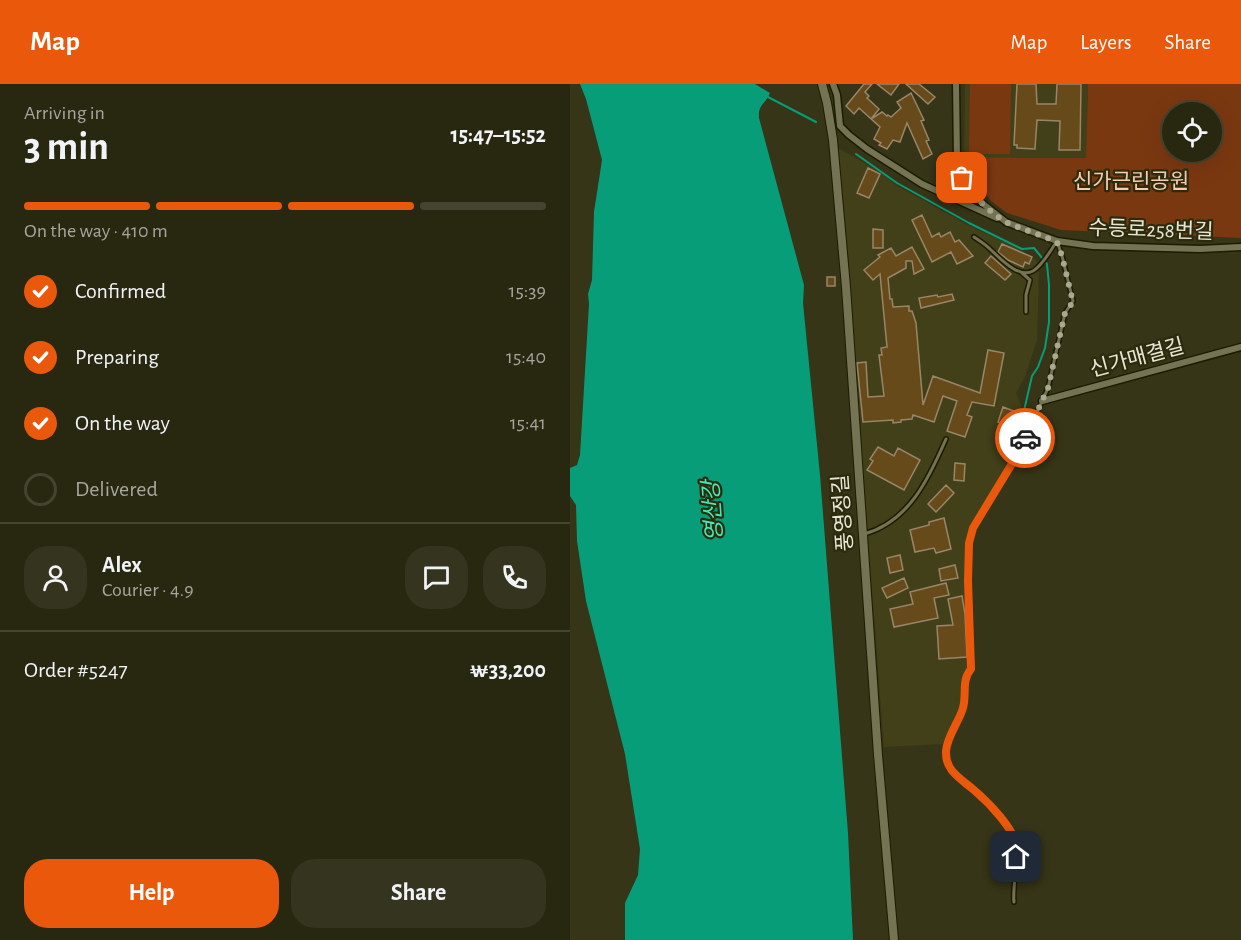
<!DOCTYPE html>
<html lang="en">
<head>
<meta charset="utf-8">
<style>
	body { margin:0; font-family:"Alegreya Sans","Noto Sans KR",sans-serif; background:#34341f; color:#f1f3f6; height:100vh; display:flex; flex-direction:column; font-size:22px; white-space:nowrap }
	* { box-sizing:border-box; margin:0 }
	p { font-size:20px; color:#a5a69f }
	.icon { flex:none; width:33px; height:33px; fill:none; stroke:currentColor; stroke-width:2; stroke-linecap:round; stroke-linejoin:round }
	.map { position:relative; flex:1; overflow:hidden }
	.side { display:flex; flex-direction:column; background:#282811; width:570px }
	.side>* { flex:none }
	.controls { position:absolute; left:592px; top:18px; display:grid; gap:12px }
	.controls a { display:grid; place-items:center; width:60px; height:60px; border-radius:50%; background:#282811; box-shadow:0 6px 24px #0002,0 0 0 2px #444431; font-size:30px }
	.pin { position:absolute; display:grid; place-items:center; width:51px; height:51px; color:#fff; margin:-26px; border-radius:12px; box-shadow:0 3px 9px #0006 }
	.courier { position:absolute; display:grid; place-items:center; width:60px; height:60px; margin:-30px; border:4px solid #ea580c; border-radius:50%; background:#fff; color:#222; box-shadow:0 2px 8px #0007 }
	.overview em { font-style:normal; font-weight:600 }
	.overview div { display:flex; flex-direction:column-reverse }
	.overview { display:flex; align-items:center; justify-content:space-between; height:102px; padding:0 24px }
	h1 { font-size:39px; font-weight:600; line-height:45px }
	.bar { display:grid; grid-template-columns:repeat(4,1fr); gap:9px 6px; align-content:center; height:72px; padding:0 24px }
	.bar i { height:8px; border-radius:4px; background:#444431 }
	.bar .active { background:#ea580c }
	.bar p { grid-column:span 4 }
	.line { display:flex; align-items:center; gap:15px; padding:0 24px; border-top:2px solid #444431 }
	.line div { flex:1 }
	.round { display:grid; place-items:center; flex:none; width:63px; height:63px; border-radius:24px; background:#34341f }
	ol { padding:0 24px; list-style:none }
	li { display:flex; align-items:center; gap:18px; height:66px }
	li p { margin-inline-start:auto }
	li .icon { padding:6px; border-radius:50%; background:#ea580c; color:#fff; stroke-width:4 }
	li:last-child { color:#a5a69f }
	li i { width:33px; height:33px; border:3px solid #444431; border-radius:50% }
	.action { display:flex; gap:12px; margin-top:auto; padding:12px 24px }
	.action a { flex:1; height:69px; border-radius:24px; background:#ea580c; color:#fff; font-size:24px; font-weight:600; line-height:69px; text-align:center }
	.action a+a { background:#34341f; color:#f1f3f6 }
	header { display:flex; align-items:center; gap:36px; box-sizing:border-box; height:84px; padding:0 30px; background:#ea580c; color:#fff }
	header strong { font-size:28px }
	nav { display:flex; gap:33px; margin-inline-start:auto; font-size:21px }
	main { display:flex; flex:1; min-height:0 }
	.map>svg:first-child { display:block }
	.built { fill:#414019 }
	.green { fill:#7a3811; fill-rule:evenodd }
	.water { fill:#079d78 }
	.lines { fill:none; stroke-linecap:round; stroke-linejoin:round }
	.stream { stroke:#079d78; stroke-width:2 }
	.building { fill:#664a1a; stroke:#998569; stroke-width:1.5 }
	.service-casing { stroke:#1d1c00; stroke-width:6 }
	.minor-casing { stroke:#1d1c00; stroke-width:9 }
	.tertiary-casing { stroke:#1d1c00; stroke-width:10 }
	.service { stroke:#747454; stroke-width:3 }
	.minor { stroke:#747454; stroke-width:6 }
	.tertiary { stroke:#747454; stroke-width:8 }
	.done { stroke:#a9a992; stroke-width:6; stroke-dasharray:0 10.8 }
	.route { stroke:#ea580c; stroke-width:8 }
	.labels { text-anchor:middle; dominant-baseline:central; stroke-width:4.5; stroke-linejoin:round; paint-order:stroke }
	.park-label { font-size:21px; fill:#f9cab3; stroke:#2c2b0d }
	.street-label { font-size:21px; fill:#e7e7d5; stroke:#2c2b0d }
	.water-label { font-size:22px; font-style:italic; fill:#42ebb9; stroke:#2c2b0d }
</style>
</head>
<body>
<header>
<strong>Map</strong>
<nav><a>Map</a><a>Layers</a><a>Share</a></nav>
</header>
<main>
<section class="side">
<div class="overview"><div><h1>3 min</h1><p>Arriving in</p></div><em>15:47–15:52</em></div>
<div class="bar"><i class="active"></i><i class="active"></i><i class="active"></i><i></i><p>On the way · 410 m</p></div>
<ol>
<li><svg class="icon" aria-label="check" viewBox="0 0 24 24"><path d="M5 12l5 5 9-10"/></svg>Confirmed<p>15:39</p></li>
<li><svg class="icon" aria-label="check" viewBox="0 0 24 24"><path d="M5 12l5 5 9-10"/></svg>Preparing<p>15:40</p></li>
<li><svg class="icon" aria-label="check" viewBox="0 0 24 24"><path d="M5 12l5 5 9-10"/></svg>On the way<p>15:41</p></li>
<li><i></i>Delivered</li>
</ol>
<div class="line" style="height:108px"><a class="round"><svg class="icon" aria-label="person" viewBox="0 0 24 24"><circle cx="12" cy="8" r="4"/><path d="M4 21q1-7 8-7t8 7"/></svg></a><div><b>Alex</b><p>Courier · 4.9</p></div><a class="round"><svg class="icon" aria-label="chat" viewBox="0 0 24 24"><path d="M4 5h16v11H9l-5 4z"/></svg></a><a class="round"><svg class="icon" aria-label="phone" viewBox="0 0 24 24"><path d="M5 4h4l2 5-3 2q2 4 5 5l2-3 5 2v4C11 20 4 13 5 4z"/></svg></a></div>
<div class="line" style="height:78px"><div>Order #5247</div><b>₩33,200</b></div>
<div class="action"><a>Help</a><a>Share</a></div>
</section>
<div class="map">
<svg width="671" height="856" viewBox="0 0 671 856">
	<rect width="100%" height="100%" fill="#363517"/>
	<!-- built -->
	<path class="built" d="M395,0H518L516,74L396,73L394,64Z
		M268,64L312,89L326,101L398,141L451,166L467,177L469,187L467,256L455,293L446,309L453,326L446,344L455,348L448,367L401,443L397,459L396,497L398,584L393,594V617L390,626L375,660L314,663Z"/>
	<!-- green -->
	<path class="green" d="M400,0H441L440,70H399Z
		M518,0H671V154L491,146L437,129L421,117L404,95L396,73L516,74ZM603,28H642V68H603Z"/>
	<!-- water -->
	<path class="water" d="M10,0H185L200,9C195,21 188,20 189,34L234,201L233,219L250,391L278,749L283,856H55V819L68,791L70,765L55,670L16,517L7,457L6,421L0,412V384L7,381L10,371L19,220L18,210L22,196L24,128L32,76L16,15Z"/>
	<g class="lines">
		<!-- stream -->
		<path class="stream" d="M198,13L246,38
			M286,70L327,99L399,139L452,165L464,164L477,180L479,201V238L475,264L468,283L462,292L450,344"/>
	</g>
	<!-- building -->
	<path class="building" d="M294,0H302L295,8L299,12L297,14L309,25L301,35L312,28L317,32L318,31L321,33L331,24L327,18L341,9L354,36L351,37L359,56L356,57L362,70L353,75L337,39L330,58L323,56L317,65L309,61L311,59L304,55L310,43L289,24L284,30L276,22Z
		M307,0H329L321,11Z
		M336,0H349L365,13L358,20Z
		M447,0H466L467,20H486L487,0H511L510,66H489L490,37L467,36L465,65L447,64V61H444Z
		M298,84L310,90L299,114L287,109Z
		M352,131L362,153L369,149L371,153L380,148L385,158L389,156L403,172L387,180L381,168L362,178L342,136Z
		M303,145L313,146V164H303Z
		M432,160L462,173L459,180L455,178L453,183L438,176L428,168Z
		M342,163L354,185L344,190L342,177H336V184L318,194L320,215H322L323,223L339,222V227H342L346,239L353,321L363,292L410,309L418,266L434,269L424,322L402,318L397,331L402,333L395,353L377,347L387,317L373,312L364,338L343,331L342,335L331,336V338L323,339V336L293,338L287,279L296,278L298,313L314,312L309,271H312L311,264L317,263L310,190L303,196L294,186L310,173L308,171L321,164L326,172Z
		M421,172L441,190L435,196L415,179Z
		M257,193H265V202H257Z
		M382,210L384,216L351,224L349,214L367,211L368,213Z
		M433,323L449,329L444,344L428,338Z
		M308,363L324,372L328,364L350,376L334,406L297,386L303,377L300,375Z
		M385,379L395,380L394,397L384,396Z
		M376,401L384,409L366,428L358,420Z
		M374,434L381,465L366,469L364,464L345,468L340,446L359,441V438Z
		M330,471L333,486L320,489L317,474Z
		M385,481L388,494L371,497L369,485Z
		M334,494L338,504L317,514L312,504Z
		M376,499L379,511L364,514L368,534L324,543L320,525L343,520L340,508Z
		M392,512L395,530L397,573L369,575L367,542L383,541L378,515Z"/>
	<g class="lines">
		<defs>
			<path id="service" d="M404,153C410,157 415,160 420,165C430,174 448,195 463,187C473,181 480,167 487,157L492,172L503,217L495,229L478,304L449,368L403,444L399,459L398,497L401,585C391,598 397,614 392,628C387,640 377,653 376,666C376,672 377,679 379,684C384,693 395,699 403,705C417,717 436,737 444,754C451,772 442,798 444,818
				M452,189L460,196L456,211V228
				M294,450C339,438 359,394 376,355"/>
			<path id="minor" d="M263,0L267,11L270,42L279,51L297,65L352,100L427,134
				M386,0L387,76L389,90L397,104L412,119L436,138L487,157L523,162L630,165L671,163
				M381,113C389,109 392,107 392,97
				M472,317L671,263"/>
			<path id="tertiary" d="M252,0L257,19L263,56L276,203L308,671L324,856"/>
		</defs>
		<!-- service casing -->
		<use href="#service" class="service-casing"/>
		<!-- minor casing -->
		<use href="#minor" class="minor-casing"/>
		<!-- tertiary casing -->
		<use href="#tertiary" class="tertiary-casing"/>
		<!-- service -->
		<use href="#service" class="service"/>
		<!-- minor -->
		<use href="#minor" class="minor"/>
		<!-- tertiary -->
		<use href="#tertiary" class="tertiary"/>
	</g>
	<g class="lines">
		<!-- done -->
		<path class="done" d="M392,94C400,109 423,132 438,139C454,146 471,151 487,158L492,172L503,218L495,229L478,304L455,354"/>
		<!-- route -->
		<path class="route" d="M446,773C446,770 447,767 447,764C445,745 418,718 404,706C390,694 375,687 376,667C377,652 389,638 393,624C397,610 391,597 401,585L398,497L399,459L403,444L449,368L455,354"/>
	</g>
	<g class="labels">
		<!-- park labels -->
		<g class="park-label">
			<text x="561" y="97">신가근린공원</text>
		</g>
		<!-- street labels -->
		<g class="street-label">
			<text transform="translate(581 146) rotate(2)">수등로258번길</text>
			<text transform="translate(567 274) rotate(-15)">신가매결길</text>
			<text transform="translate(273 429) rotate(-94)">풍영정길</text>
		</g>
		<!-- water labels -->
		<g class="water-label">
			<text transform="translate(143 427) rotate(-94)">영산강</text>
		</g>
	</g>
</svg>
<div class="controls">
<a><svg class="icon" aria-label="locate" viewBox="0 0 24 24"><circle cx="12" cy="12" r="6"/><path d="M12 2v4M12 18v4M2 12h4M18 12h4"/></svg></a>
</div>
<div class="pin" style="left:392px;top:94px;background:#ea580c"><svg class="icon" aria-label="bag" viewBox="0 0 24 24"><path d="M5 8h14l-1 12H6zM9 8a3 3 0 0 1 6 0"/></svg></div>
<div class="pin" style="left:446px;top:773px;background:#1f2937"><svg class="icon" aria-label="home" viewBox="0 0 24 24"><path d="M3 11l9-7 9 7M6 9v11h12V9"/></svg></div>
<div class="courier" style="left:455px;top:354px"><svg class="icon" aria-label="car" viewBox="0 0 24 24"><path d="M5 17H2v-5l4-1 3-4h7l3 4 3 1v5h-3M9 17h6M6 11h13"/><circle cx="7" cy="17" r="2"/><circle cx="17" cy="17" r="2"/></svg></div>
</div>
</main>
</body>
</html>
